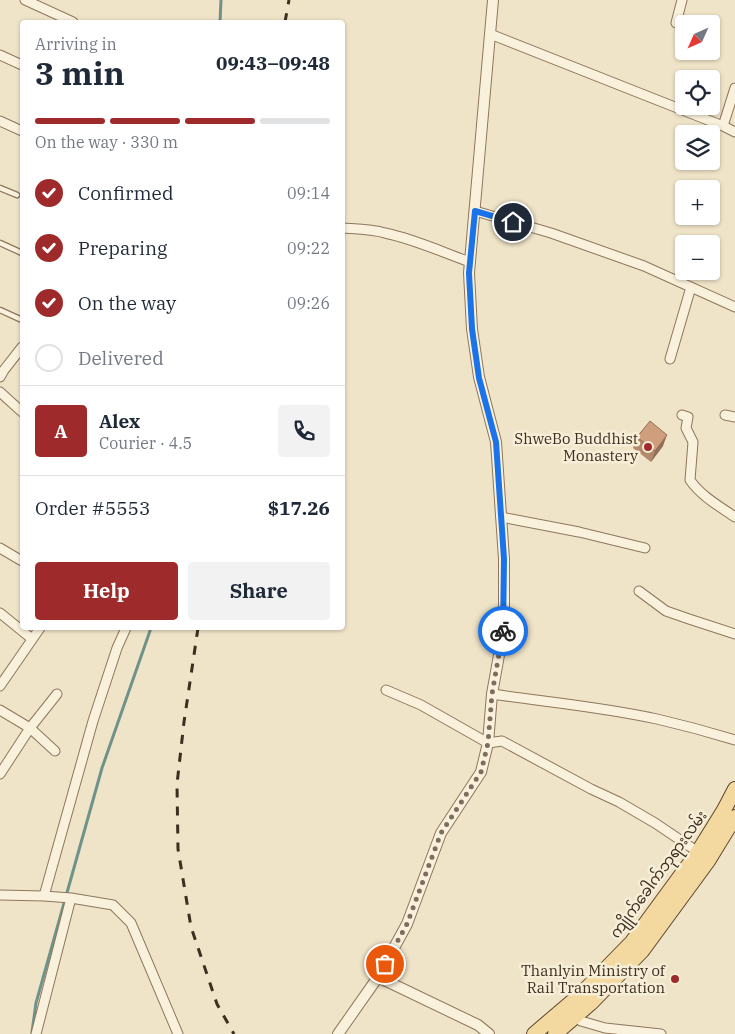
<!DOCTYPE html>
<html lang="en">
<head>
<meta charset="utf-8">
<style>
	body { margin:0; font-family:"IBM Plex Serif","Noto Sans Myanmar",serif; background:#f2f2f3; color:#1f2937; height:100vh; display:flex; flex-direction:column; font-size:19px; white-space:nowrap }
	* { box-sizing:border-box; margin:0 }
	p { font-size:16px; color:#747a83 }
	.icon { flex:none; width:28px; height:28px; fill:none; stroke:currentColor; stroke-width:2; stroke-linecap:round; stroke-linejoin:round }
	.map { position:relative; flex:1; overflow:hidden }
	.drawer { position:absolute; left:20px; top:20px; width:325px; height:610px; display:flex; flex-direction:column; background:#fff; border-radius:5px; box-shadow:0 1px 4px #0004 }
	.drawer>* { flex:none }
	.needle { width:32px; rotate:225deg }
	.controls { position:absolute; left:675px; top:15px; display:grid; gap:10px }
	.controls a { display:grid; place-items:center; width:45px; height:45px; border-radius:5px; background:#fff; box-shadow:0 1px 4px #0004; font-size:25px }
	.pin { position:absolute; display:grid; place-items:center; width:42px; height:42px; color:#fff; margin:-21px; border:2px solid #fff; border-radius:50%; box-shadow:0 1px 5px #0007 }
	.courier { position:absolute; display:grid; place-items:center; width:50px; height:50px; margin:-25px; border:4px solid #1a73e8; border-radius:50%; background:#fff; color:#222; box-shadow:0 1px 6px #0007 }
	.headline em { font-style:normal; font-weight:700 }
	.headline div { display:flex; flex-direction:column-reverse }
	.headline { display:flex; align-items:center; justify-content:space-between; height:85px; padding:0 15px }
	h1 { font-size:32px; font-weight:700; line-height:38px }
	.bar { display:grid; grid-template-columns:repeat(4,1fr); gap:8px 5px; align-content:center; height:60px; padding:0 15px }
	.bar i { height:6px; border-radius:4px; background:#e0e1e3 }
	.bar .active { background:#9e2a2b }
	.bar p { grid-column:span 4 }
	.line { display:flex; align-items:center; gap:12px; padding:0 15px; border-top:1px solid #e0e1e3 }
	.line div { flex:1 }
	.round { display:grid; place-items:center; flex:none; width:52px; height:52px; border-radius:5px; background:#f2f2f3 }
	ol { padding:0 15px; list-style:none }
	li { display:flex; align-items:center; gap:15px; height:55px }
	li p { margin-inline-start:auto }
	li .icon { padding:5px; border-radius:50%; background:#9e2a2b; color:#fff; stroke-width:4 }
	li:last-child { color:#747a83 }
	li i { width:28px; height:28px; border:2px solid #e0e1e3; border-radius:50% }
	.cta { display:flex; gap:10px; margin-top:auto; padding:10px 15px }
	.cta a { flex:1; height:58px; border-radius:5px; background:#9e2a2b; color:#fff; font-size:20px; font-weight:700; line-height:58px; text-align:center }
	.cta a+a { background:#f2f2f3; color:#1f2937 }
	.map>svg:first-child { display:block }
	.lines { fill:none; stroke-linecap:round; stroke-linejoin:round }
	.stream { stroke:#6f938a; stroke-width:3 }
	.service-casing { stroke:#8d765c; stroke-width:7 }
	.minor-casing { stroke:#8d765c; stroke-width:11 }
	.tertiary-casing { stroke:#8d765c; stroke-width:12 }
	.primary-casing { stroke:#5b4430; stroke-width:16 }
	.service { stroke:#faf1dc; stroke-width:4.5 }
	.minor { stroke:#faf1dc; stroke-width:9 }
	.tertiary { stroke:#faf1dc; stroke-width:10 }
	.primary { stroke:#f3d9a0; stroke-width:14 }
	.rail { stroke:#3d2e20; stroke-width:3; stroke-dasharray:9 9; stroke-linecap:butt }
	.wall { fill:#b2896c }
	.shaded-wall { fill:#916f58 }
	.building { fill:#cf9f7d; stroke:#916f58 }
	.done { stroke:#7c6e5b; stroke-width:5; stroke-dasharray:0 9 }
	.route { stroke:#1a73e8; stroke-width:6 }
	.poi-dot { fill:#9e2a2b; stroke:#f7eed8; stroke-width:2 }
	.labels { text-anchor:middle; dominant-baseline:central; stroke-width:5; stroke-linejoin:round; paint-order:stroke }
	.poi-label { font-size:15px; fill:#3d2e20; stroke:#f7eed8; text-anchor:end }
	.street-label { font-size:15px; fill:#3d2e20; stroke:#f7eed8 }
</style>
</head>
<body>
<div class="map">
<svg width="735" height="1034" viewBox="0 0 735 1034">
	<rect width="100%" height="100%" fill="#f0e4c8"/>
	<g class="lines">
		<!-- stream -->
		<path class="stream" d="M220,22L221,0
			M32,1032L36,1003L102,768L151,628"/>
		<defs>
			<path id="service" d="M0,188L17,195
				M0,243L22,253
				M0,310L22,320"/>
			<path id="minor" d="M25,0L73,22
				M676,23L682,0
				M490,34L723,126L735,132
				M0,55L22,65
				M0,121L22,131
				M723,126L735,88
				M475,211L551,233L644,266L735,307
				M342,228C356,229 371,229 385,233C414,239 442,252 470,262
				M670,359L691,287
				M0,377L4,370L22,347
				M0,392L22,412
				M682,415L688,417L686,428L693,442L690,480C701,496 719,506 735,517
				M725,415L735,417
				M501,517L579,532L645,548
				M0,548L22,561
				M639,591L666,611L689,619L735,634
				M0,613L32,639
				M0,686L40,628
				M386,690L421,705L488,743L502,741L591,789L619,802L655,823L698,852
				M492,694C547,702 603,707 657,719C683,725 709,732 735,740
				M0,710L30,728L57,694
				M0,774L30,728L55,751
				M0,895L44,896L71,898L113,905L131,923L178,1034
				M44,896L93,721L117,648L126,628
				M575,1016L581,1021L605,1028L661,1034
				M36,1034L71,898"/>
			<path id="tertiary" d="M338,1034L378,977
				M489,1034L478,1025L378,977L407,924L441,833L481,772L488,743L492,694L504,627V559L496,442L479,377L472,329L469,273L493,0"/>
			<path id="primary" d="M534,1034L582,993L632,942L698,852L724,810L735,789
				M555,1034L591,1003L642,951L708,861L735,817"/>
		</defs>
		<!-- service casing -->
		<use href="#service" class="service-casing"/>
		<!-- minor casing -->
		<use href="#minor" class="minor-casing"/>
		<!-- tertiary casing -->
		<use href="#tertiary" class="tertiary-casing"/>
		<!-- primary casing -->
		<use href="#primary" class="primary-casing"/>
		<!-- service -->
		<use href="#service" class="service"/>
		<!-- minor -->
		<use href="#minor" class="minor"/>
		<!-- tertiary -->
		<use href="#tertiary" class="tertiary"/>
		<!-- primary -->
		<use href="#primary" class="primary"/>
		<!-- rail -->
		<path class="rail" d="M285,22L289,0
			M198,628L184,722L177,784L178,849L191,927L217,1004L234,1034"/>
	</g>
	<!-- wall -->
	<path class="wall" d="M637,437L663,446L651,462L633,448Z"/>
	<!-- shaded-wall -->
	<path class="shaded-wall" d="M667,435L663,446L651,462L655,451Z"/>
	<!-- building -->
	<path class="building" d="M650,421L667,435L655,451L637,437Z"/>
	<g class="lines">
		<!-- done -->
		<path class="done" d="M385,964L407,924L441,833L481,772L488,743L492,694L503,631"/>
		<!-- route -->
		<path class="route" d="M503,631L504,559L496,442L479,378L472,329L469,273L475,211L513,222"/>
	</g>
	<!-- markers -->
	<g class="poi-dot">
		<circle cx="648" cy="447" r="5"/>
		<circle cx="675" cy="979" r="5"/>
	</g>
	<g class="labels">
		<!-- poi labels -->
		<g class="poi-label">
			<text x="638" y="438">ShweBo Buddhist<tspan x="638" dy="17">Monastery</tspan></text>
			<text x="665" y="970">Thanlyin Ministry of<tspan x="665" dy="17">Rail Transportation</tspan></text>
		</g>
		<!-- street labels -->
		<g class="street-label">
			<text transform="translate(658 874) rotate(-54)">ကျိုက်ခေါက်ဘုရားလမ်း</text>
		</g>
	</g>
</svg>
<div class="controls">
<a><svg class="needle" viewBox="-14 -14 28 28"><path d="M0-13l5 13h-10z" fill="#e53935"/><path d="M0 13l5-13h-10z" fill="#747a83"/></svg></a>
<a><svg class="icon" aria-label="locate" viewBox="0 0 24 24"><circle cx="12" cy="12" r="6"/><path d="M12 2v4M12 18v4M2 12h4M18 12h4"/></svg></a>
<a><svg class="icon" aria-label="layers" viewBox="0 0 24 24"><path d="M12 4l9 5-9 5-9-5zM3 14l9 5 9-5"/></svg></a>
<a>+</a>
<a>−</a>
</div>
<div class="pin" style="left:385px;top:964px;background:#ea580c"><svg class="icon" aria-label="bag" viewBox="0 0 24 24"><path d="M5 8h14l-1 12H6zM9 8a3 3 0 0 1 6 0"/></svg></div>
<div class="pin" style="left:513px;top:222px;background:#1f2937"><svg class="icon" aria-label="home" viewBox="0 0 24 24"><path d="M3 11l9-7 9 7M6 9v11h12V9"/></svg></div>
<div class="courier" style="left:503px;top:631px"><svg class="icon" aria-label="bike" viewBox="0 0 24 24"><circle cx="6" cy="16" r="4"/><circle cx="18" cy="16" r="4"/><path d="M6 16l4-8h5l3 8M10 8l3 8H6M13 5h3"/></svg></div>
<section class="drawer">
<div class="headline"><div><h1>3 min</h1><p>Arriving in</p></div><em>09:43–09:48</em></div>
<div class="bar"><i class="active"></i><i class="active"></i><i class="active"></i><i></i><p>On the way · 330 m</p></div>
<ol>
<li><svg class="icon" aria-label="check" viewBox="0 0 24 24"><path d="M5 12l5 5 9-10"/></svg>Confirmed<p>09:14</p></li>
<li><svg class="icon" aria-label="check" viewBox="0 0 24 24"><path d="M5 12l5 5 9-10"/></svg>Preparing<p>09:22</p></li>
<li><svg class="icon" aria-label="check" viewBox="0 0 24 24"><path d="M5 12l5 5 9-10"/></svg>On the way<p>09:26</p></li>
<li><i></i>Delivered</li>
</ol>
<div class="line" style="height:90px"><b class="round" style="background:#9e2a2b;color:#fff">A</b><div><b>Alex</b><p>Courier · 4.5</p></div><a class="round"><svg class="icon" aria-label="phone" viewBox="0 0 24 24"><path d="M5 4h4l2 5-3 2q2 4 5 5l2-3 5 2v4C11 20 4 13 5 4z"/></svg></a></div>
<div class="line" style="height:65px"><div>Order #5553</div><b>$17.26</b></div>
<div class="cta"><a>Help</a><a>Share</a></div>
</section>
</div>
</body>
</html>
